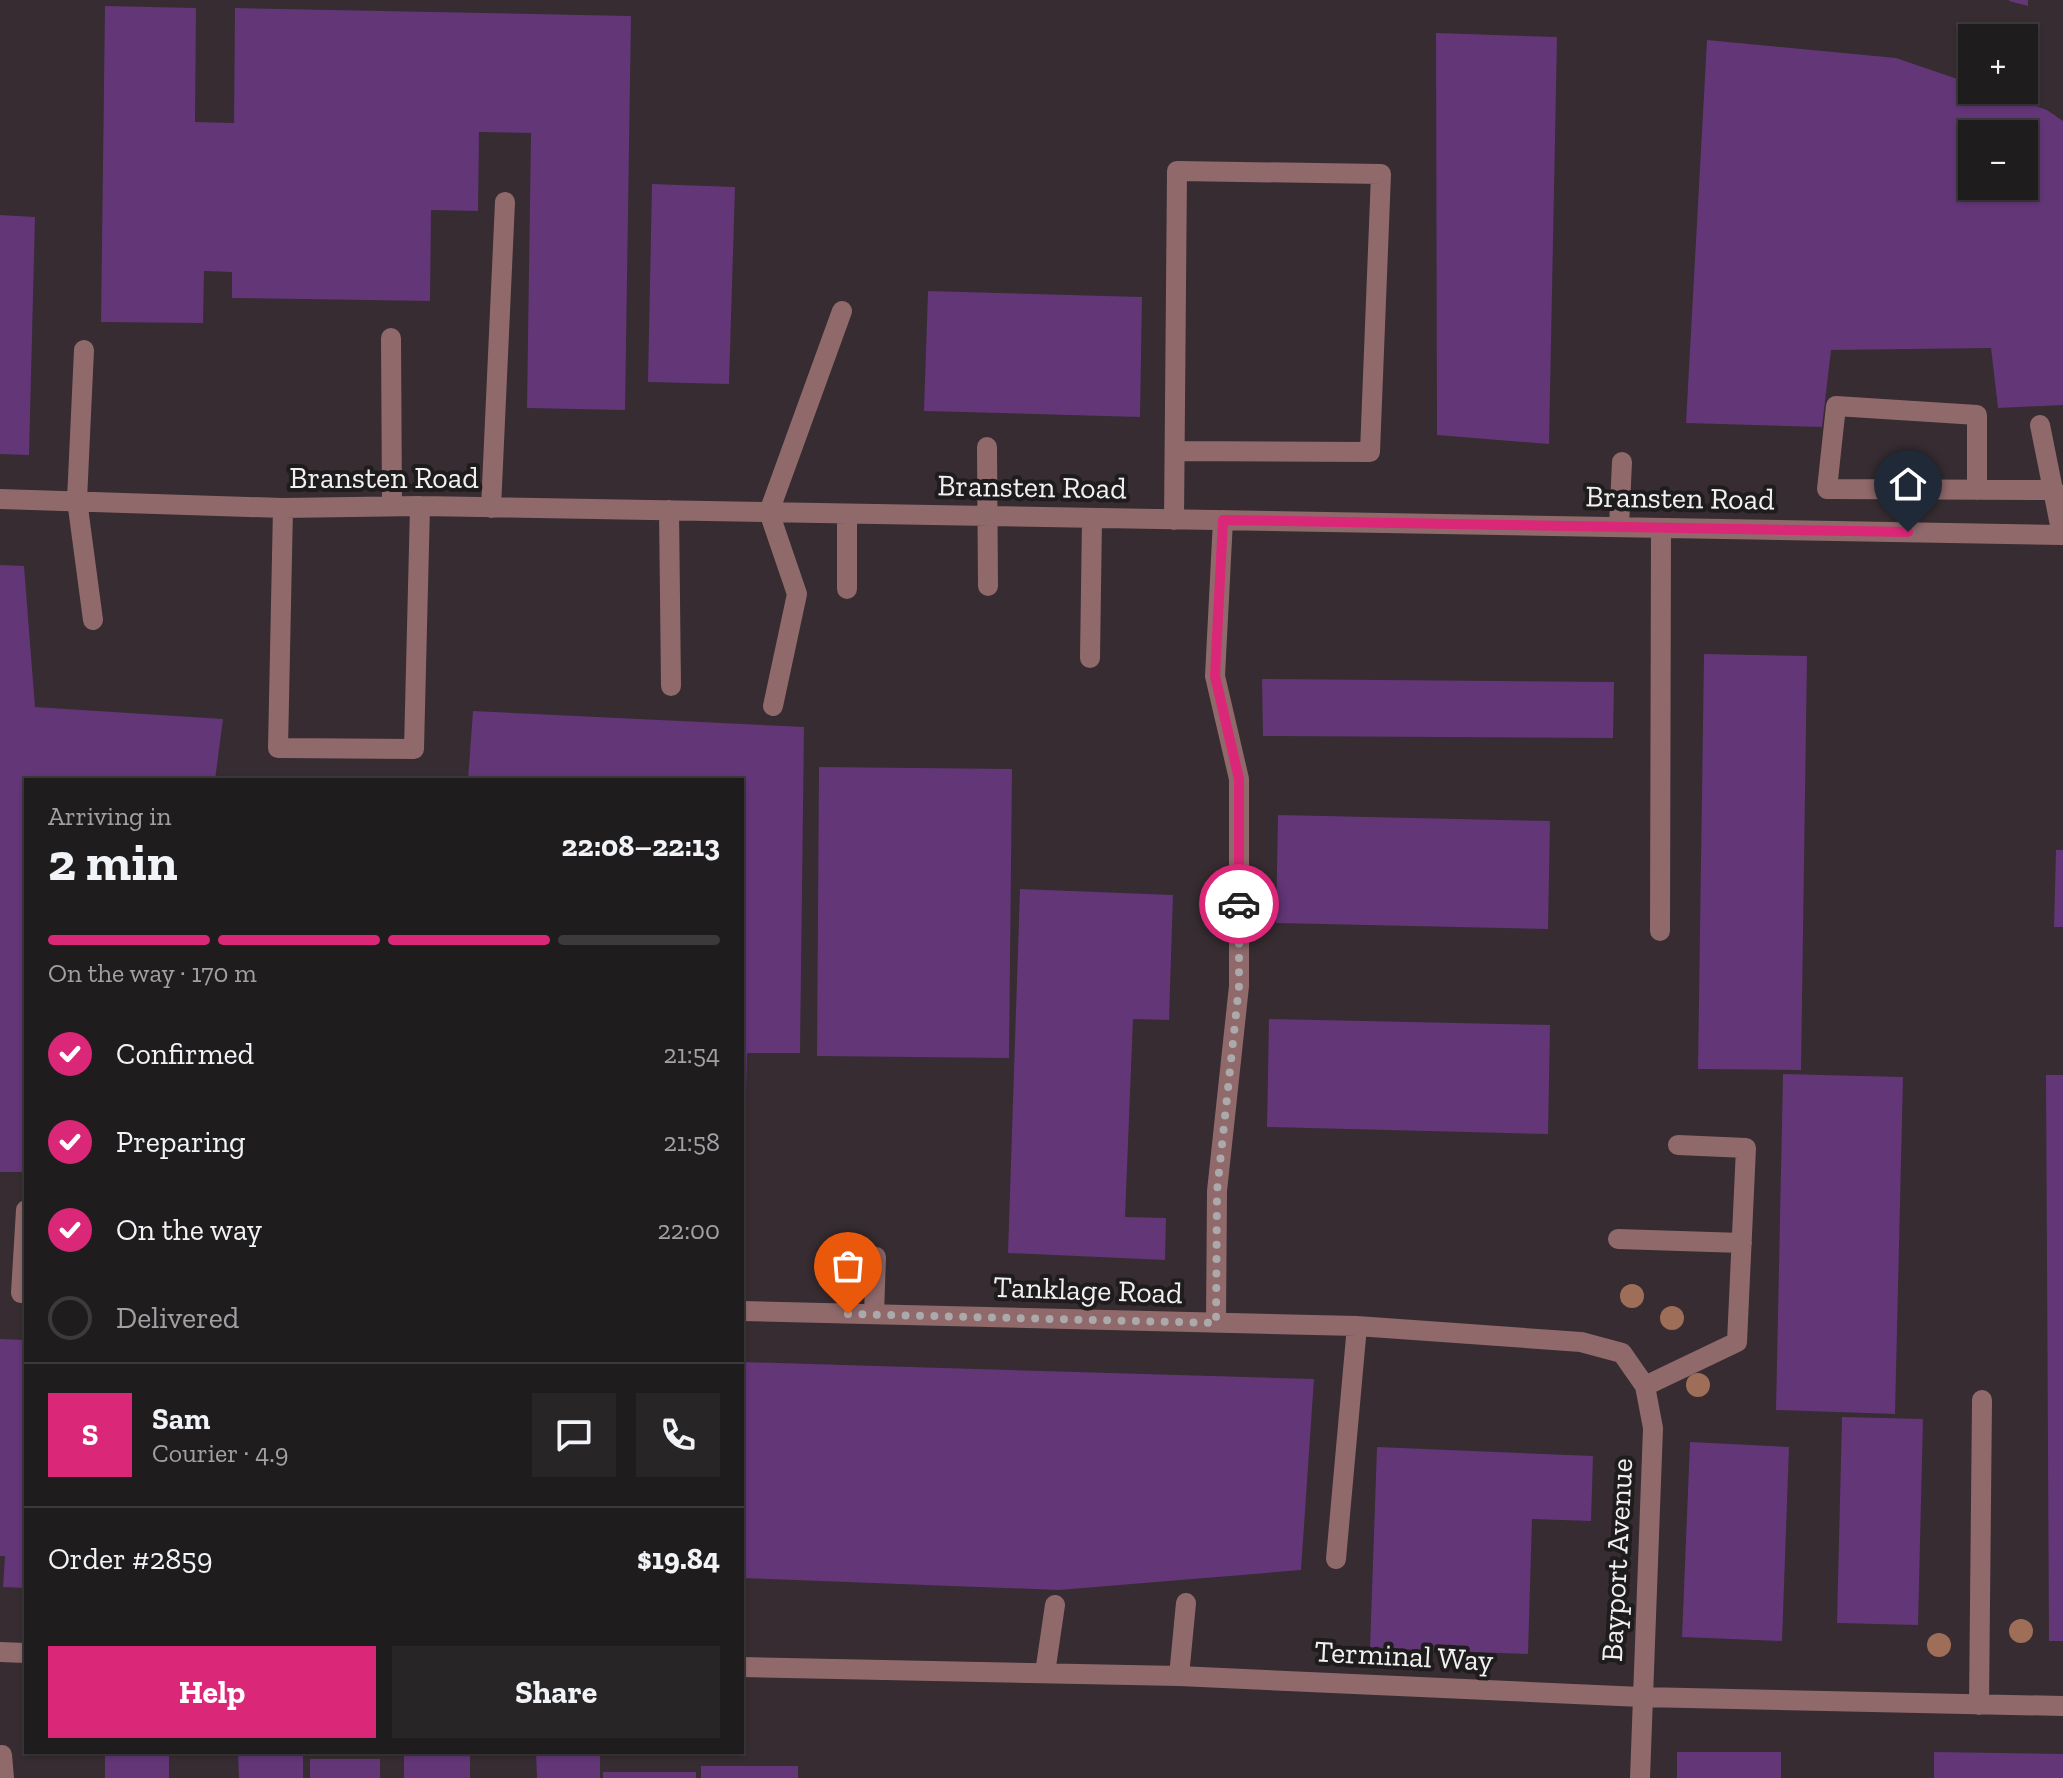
<!DOCTYPE html>
<html lang="en">
<head>
<meta charset="utf-8">
<style>
	body { margin:0; font-family:"Zilla Slab",serif; background:#272526; color:#f1f3f6; height:100vh; display:flex; flex-direction:column; font-size:30px; white-space:nowrap }
	* { box-sizing:border-box; margin:0 }
	p { font-size:26px; color:#a1a1a4 }
	.icon { flex:none; width:44px; height:44px; fill:none; stroke:currentColor; stroke-width:2; stroke-linecap:round; stroke-linejoin:round }
	.map { position:relative; flex:1; overflow:hidden }
	.sheet { position:absolute; left:24px; top:778px; width:720px; height:976px; display:flex; flex-direction:column; background:#1f1c1d; border-radius:0px; box-shadow:0 2px 6px #0004,0 0 0 2px #3c3a3b }
	.sheet>* { flex:none }
	.tools { position:absolute; left:1958px; top:24px; display:grid; gap:16px }
	.tools a { display:grid; place-items:center; width:80px; height:80px; border-radius:0px; background:#1f1c1d; box-shadow:0 2px 6px #0004,0 0 0 2px #3c3a3b; font-size:40px }
	.pin { position:absolute; display:grid; place-items:center; width:68px; height:68px; color:#fff; margin:-82px -34px; border-radius:50% 50% 50% 0; rotate:-45deg; box-shadow:0 0 8px #0007 }
	.pin .icon { rotate:45deg }
	.courier { position:absolute; display:grid; place-items:center; width:80px; height:80px; margin:-40px; border:6px solid #db2777; border-radius:50%; background:#fff; color:#222; box-shadow:0 2px 10px #0007 }
	.headline em { font-style:normal; font-weight:700 }
	.headline div { display:flex; flex-direction:column-reverse }
	.headline { display:flex; align-items:center; justify-content:space-between; height:136px; padding:0 24px }
	h1 { font-size:52px; font-weight:700; line-height:60px }
	.bar { display:grid; grid-template-columns:repeat(4,1fr); gap:12px 8px; align-content:center; height:96px; padding:0 24px }
	.bar i { height:10px; border-radius:6px; background:#3c3a3b }
	.bar .active { background:#db2777 }
	.bar p { grid-column:span 4 }
	.line { display:flex; align-items:center; gap:20px; padding:0 24px; border-top:2px solid #3c3a3b }
	.line div { flex:1 }
	.round { display:grid; place-items:center; flex:none; width:84px; height:84px; border-radius:0px; background:#272526 }
	ol { padding:0 24px; list-style:none }
	li { display:flex; align-items:center; gap:24px; height:88px }
	li p { margin-inline-start:auto }
	li .icon { padding:8px; border-radius:50%; background:#db2777; color:#fff; stroke-width:4 }
	li:last-child { color:#a1a1a4 }
	li i { width:44px; height:44px; border:4px solid #3c3a3b; border-radius:50% }
	.cta { display:flex; gap:16px; margin-top:auto; padding:16px 24px }
	.cta a { flex:1; height:92px; border-radius:0px; background:#db2777; color:#fff; font-size:32px; font-weight:700; line-height:92px; text-align:center }
	.cta a+a { background:#272526; color:#f1f3f6 }
	.map>svg:first-child { display:block }
	.built { fill:#362c31; fill-rule:evenodd }
	.building { fill:#623677; fill-rule:evenodd }
	.lines { fill:none; stroke-linecap:round; stroke-linejoin:round }
	.minor { stroke:#90696b; stroke-width:20 }
	.tree { fill:#9f6e58 }
	.done { stroke:#aca9aa; stroke-width:8; stroke-dasharray:0 14.4 }
	.route { stroke:#db2777; stroke-width:10 }
	.labels { text-anchor:middle; dominant-baseline:central; stroke-width:8; stroke-linejoin:round; paint-order:stroke }
	.street-label { font-size:30px; fill:#f2f0f1; stroke:#1f1c1d }
</style>
</head>
<body>
<div class="map">
<svg width="2063" height="1778" viewBox="0 0 2063 1778">
	<rect width="100%" height="100%" fill="#292527"/>
	<!-- built -->
	<path class="built" d="M0,0H2063V1778H0ZM1972,38H2024V90H1972ZM1972,134H2024V186H1972ZM26,780H742V1752H26Z"/>
	<!-- building -->
	<path class="building" d="M2009,0H2028V6L2009,1Z
		M105,6L196,8L195,122L234,123L235,8L631,16L625,410L527,408L531,133L479,132L478,211L431,210L430,301L232,298V272L204,271L203,323L101,322Z
		M1436,33L1557,37L1549,444L1437,435Z
		M1707,40L1896,58L1972,84V90H1989L2047,110L2063,121V405L1998,408L1991,348L1831,350L1822,427L1686,423ZM1972,134H2024V186H1972Z
		M652,184L735,187L729,384L648,382Z
		M0,215L35,217L29,455L0,454Z
		M928,291L1142,297L1140,417L924,411Z
		M0,565L24,566L35,707L223,719L215,780H26V1172H0Z
		M1704,654L1807,656L1801,1070L1698,1069Z
		M1262,679L1614,682L1613,738L1263,736Z
		M473,711L804,727L800,1053H747L745,1134L742,780H468Z
		M819,767L1012,769L1009,1058L817,1056Z
		M1278,815L1550,821L1548,929L1276,923Z
		M2056,850H2063V927H2054Z
		M1020,889L1173,895L1169,1020L1133,1019L1125,1217L1166,1218L1165,1260L1008,1253Z
		M1269,1019L1550,1025L1548,1134L1267,1127Z
		M1783,1074L1903,1077L1895,1414L1776,1410Z
		M2046,1075H2063V1641H2049Z
		M0,1339L26,1340V1588L3,1587L5,1556H0Z
		M742,1362L1314,1379L1301,1570L1059,1590L742,1578Z
		M1842,1417L1923,1419L1918,1625L1837,1623Z
		M1690,1442L1789,1447L1782,1641L1682,1637Z
		M1377,1447L1593,1456L1591,1521L1532,1519L1528,1654L1370,1648Z
		M105,1752H169V1778H105Z
		M238,1752H303V1778H239Z
		M404,1752H470V1778H404Z
		M536,1752H600V1778H537Z
		M1677,1752H1781V1778H1677Z
		M1934,1752L2063,1754V1778H1934Z
		M310,1759H380V1778H310Z
		M701,1766H798V1778H701Z
		M603,1772H696V1778H603Z"/>
	<g class="lines">
		<!-- minor -->
		<path class="minor" d="M391,338L392,506
			M84,350L77,500L93,620
			M2040,425L2062,535
			M987,447L988,586
			M1977,490V415L1836,406L1827,489L2054,490
			M0,499L283,508L420,506L2063,535
			M283,508L278,748L414,749L420,506
			M491,508L505,202
			M669,510L671,686
			M1174,520L1177,171L1381,174L1370,452L1175,451
			M1619,527L1622,462
			M847,589V514
			M1090,658L1092,518
			M773,706L797,594L769,512L842,311
			M1660,931L1661,528
			M1618,1239L1742,1243
			M21,1293L26,1210
			M742,1311L1357,1326L1581,1342L1622,1353L1645,1386L1653,1428L1640,1778
			M874,1314L876,1257
			M1216,1323L1217,1191L1239,986V779L1215,676L1223,520
			M1645,1386L1737,1342L1746,1148L1678,1145
			M1336,1559L1357,1326
			M0,1652L26,1653
			M742,1667L1179,1676L1641,1697L2063,1706
			M1045,1673L1055,1605
			M1179,1676L1186,1603
			M1979,1705L1982,1400
			M2,1755L4,1778"/>
	</g>
	<!-- trees -->
	<g class="tree">
		<circle cx="1632" cy="1296" r="12"/>
		<circle cx="1672" cy="1318" r="12"/>
		<circle cx="1698" cy="1385" r="12"/>
		<circle cx="2021" cy="1631" r="12"/>
		<circle cx="1939" cy="1645" r="12"/>
	</g>
	<g class="lines">
		<!-- done -->
		<path class="done" d="M848,1314L1216,1323L1217,1191L1239,986V904"/>
		<!-- route -->
		<path class="route" d="M1239,904V779L1215,676L1223,520L1908,532"/>
	</g>
	<g class="labels">
		<!-- street labels -->
		<g class="street-label">
			<text x="384" y="478">Bransten Road</text>
			<text transform="translate(1032 487) rotate(1)">Bransten Road</text>
			<text transform="translate(1680 498) rotate(1)">Bransten Road</text>
			<text transform="translate(1088 1290) rotate(2)">Tanklage Road</text>
			<text transform="translate(1617 1560) rotate(-87)">Bayport Avenue</text>
			<text transform="translate(1404 1656) rotate(3)">Terminal Way</text>
		</g>
	</g>
</svg>
<div class="tools">
<a>+</a>
<a>−</a>
</div>
<div class="pin" style="left:848px;top:1314px;background:#ea580c"><svg class="icon" aria-label="bag" viewBox="0 0 24 24"><path d="M5 8h14l-1 12H6zM9 8a3 3 0 0 1 6 0"/></svg></div>
<div class="pin" style="left:1908px;top:532px;background:#1f2937"><svg class="icon" aria-label="home" viewBox="0 0 24 24"><path d="M3 11l9-7 9 7M6 9v11h12V9"/></svg></div>
<div class="courier" style="left:1239px;top:904px"><svg class="icon" aria-label="car" viewBox="0 0 24 24"><path d="M5 17H2v-5l4-1 3-4h7l3 4 3 1v5h-3M9 17h6M6 11h13"/><circle cx="7" cy="17" r="2"/><circle cx="17" cy="17" r="2"/></svg></div>
<section class="sheet">
<div class="headline"><div><h1>2 min</h1><p>Arriving in</p></div><em>22:08–22:13</em></div>
<div class="bar"><i class="active"></i><i class="active"></i><i class="active"></i><i></i><p>On the way · 170 m</p></div>
<ol>
<li><svg class="icon" aria-label="check" viewBox="0 0 24 24"><path d="M5 12l5 5 9-10"/></svg>Confirmed<p>21:54</p></li>
<li><svg class="icon" aria-label="check" viewBox="0 0 24 24"><path d="M5 12l5 5 9-10"/></svg>Preparing<p>21:58</p></li>
<li><svg class="icon" aria-label="check" viewBox="0 0 24 24"><path d="M5 12l5 5 9-10"/></svg>On the way<p>22:00</p></li>
<li><i></i>Delivered</li>
</ol>
<div class="line" style="height:144px"><b class="round" style="background:#db2777;color:#fff">S</b><div><b>Sam</b><p>Courier · 4.9</p></div><a class="round"><svg class="icon" aria-label="chat" viewBox="0 0 24 24"><path d="M4 5h16v11H9l-5 4z"/></svg></a><a class="round"><svg class="icon" aria-label="phone" viewBox="0 0 24 24"><path d="M5 4h4l2 5-3 2q2 4 5 5l2-3 5 2v4C11 20 4 13 5 4z"/></svg></a></div>
<div class="line" style="height:104px"><div>Order #2859</div><b>$19.84</b></div>
<div class="cta"><a>Help</a><a>Share</a></div>
</section>
</div>
</body>
</html>
